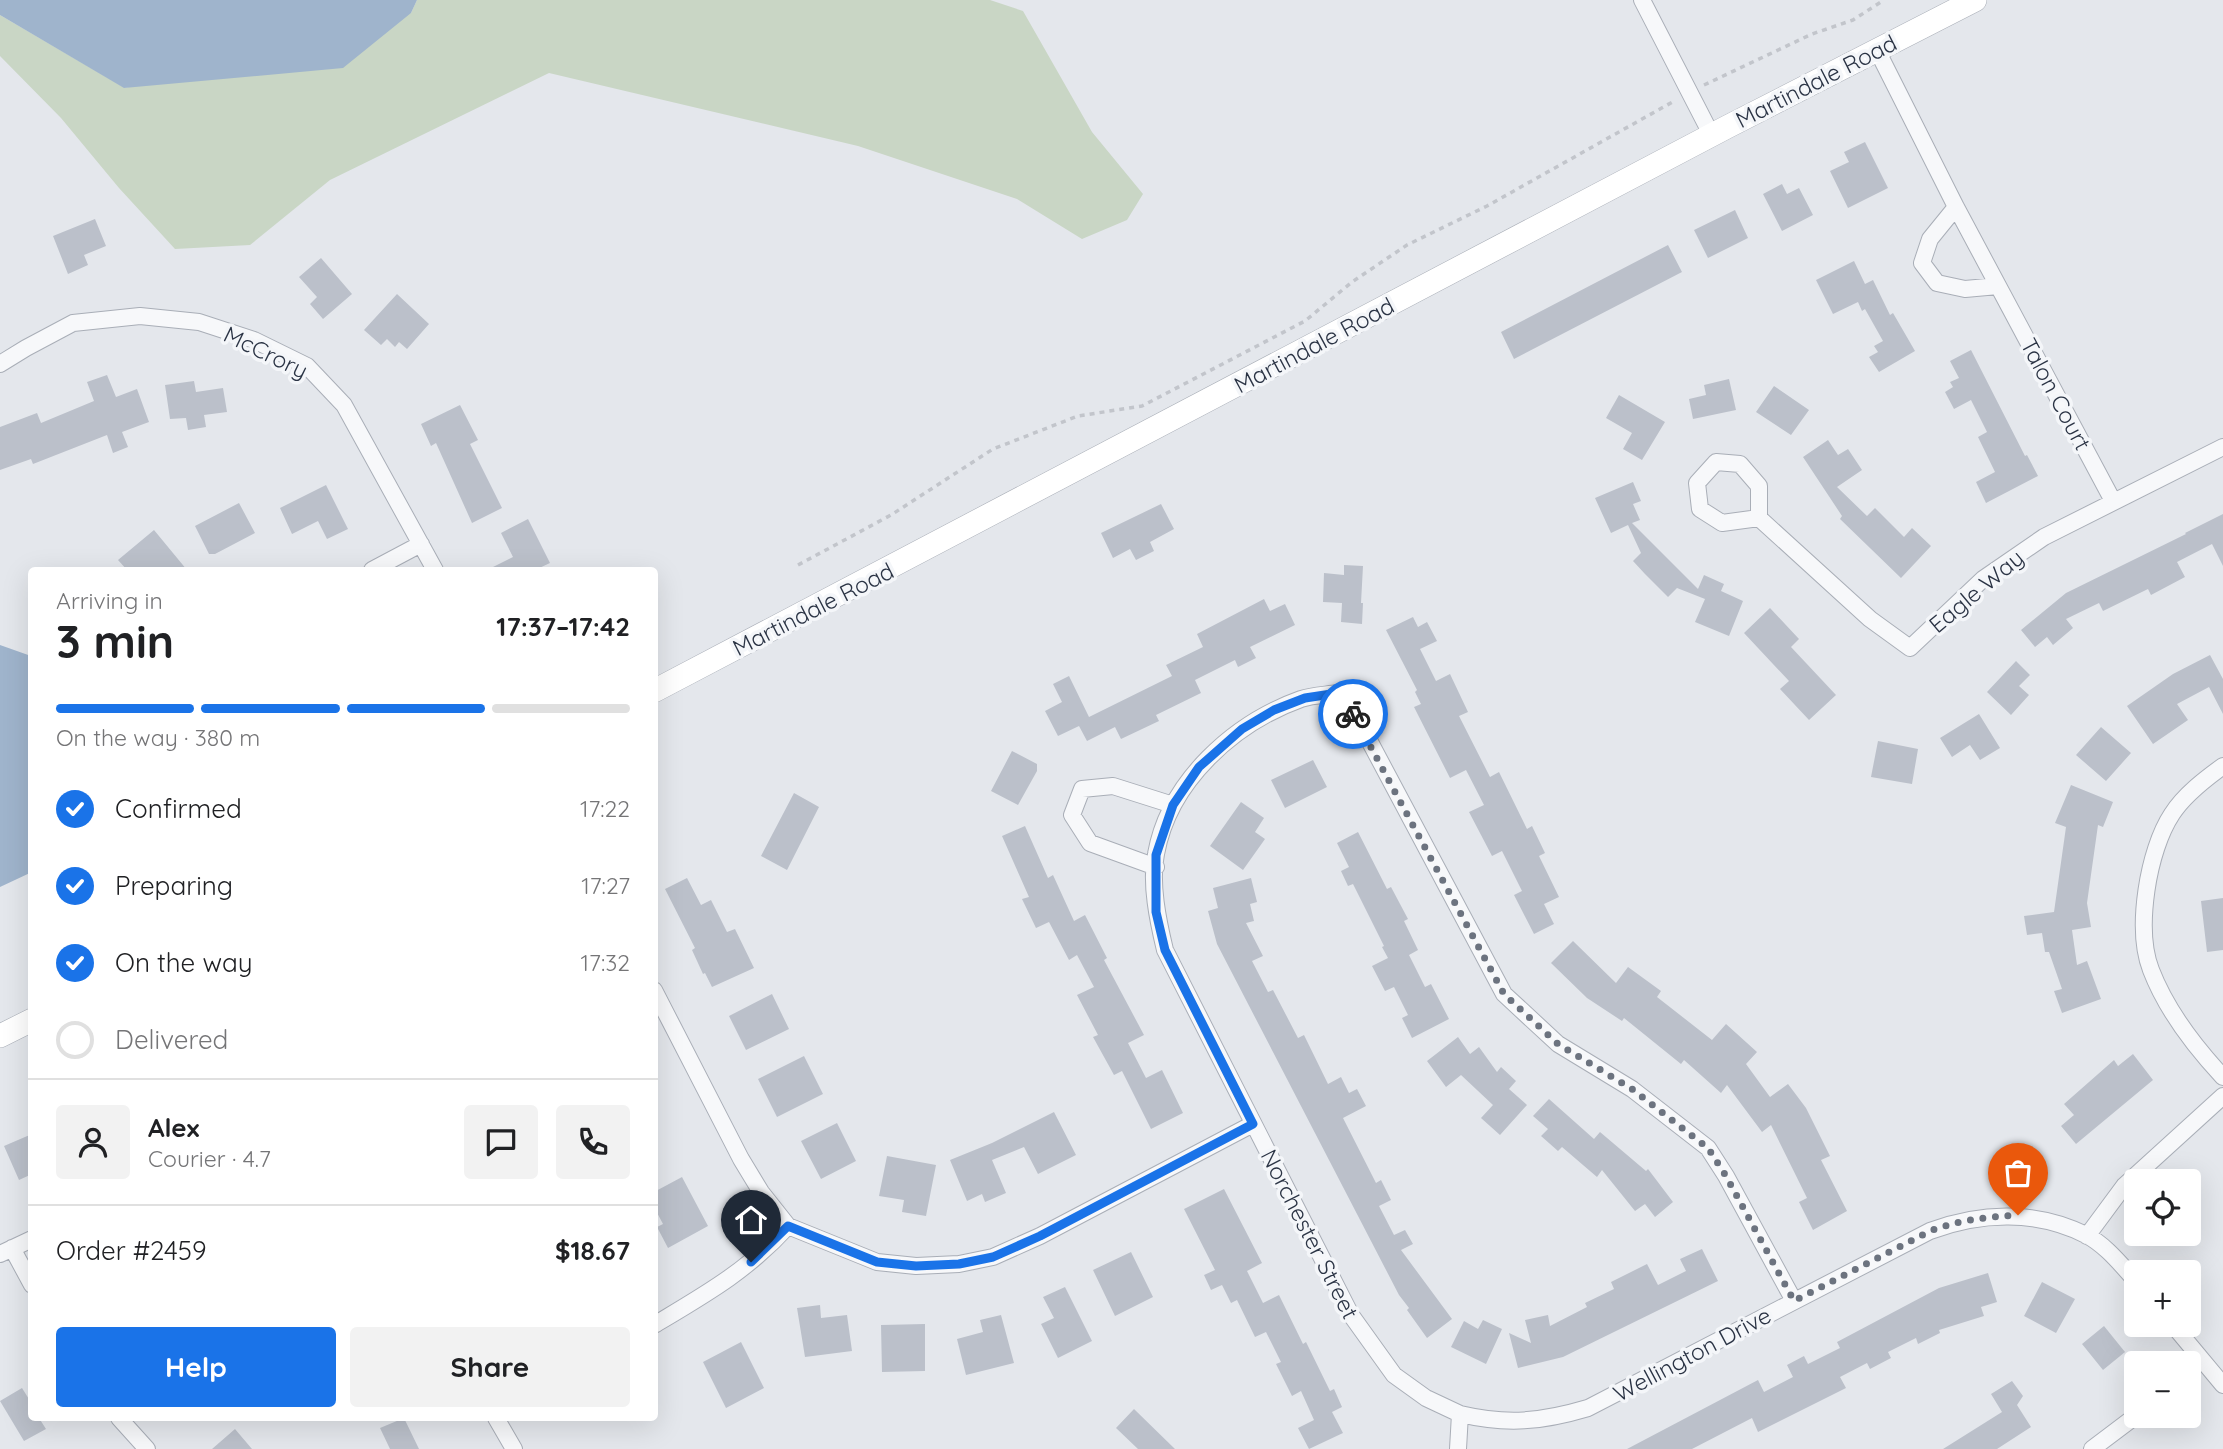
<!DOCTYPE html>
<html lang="en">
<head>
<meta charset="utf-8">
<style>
	body { margin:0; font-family:Quicksand,sans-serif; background:#f2f2f2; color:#202124; height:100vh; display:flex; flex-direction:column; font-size:26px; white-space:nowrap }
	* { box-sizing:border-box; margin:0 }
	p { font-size:23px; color:#757577 }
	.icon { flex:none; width:38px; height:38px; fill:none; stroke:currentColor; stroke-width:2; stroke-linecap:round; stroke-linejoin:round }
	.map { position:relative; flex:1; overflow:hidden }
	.details { position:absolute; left:28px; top:567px; width:630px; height:854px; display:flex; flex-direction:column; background:#fff; border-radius:7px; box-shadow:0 7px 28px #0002 }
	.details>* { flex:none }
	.tools { position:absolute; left:2124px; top:1169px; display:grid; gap:14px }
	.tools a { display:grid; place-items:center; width:77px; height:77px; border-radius:7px; background:#fff; box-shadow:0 7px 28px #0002; font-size:35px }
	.pin { position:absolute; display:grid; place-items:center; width:60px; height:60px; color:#fff; margin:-72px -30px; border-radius:50% 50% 50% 0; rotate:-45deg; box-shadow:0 0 7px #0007 }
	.pin .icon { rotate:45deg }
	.courier { position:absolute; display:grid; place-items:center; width:70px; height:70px; margin:-35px; border:5px solid #1a73e8; border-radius:50%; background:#fff; color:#222; box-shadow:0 2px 9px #0007 }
	.summary em { font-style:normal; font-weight:700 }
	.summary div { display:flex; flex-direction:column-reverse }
	.summary { display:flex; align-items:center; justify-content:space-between; height:119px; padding:0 28px }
	h1 { font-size:46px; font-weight:700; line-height:52px }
	.bar { display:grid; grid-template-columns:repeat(4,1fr); gap:10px 7px; align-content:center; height:84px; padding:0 28px }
	.bar i { height:9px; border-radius:5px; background:#e0e0e0 }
	.bar .current { background:#1a73e8 }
	.bar p { grid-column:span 4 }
	.line { display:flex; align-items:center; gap:18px; padding:0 28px; border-top:2px solid #e0e0e0 }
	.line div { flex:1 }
	.round { display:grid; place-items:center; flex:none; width:74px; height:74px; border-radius:7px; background:#f2f2f2 }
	ol { padding:0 28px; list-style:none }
	li { display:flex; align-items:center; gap:21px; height:77px }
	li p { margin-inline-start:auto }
	li .icon { padding:7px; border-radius:50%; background:#1a73e8; color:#fff; stroke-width:4 }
	li:last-child { color:#757577 }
	li i { width:38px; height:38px; border:4px solid #e0e0e0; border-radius:50% }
	.action { display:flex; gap:14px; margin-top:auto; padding:14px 28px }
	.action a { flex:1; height:80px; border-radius:7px; background:#1a73e8; color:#fff; font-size:28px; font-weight:700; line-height:80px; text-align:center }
	.action a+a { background:#f2f2f2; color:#202124 }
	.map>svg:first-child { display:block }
	.green { fill:#c9d6c5 }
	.water { fill:#9fb4cc }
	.building { fill:#bbc0ca }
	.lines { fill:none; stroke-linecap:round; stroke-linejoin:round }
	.street-casing { stroke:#a9aeb7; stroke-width:18 }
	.secondary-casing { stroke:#a9aeb7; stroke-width:24 }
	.path { stroke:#c2c5cb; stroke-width:3.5; stroke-dasharray:5 5; stroke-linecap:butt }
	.street { stroke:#f7f8fa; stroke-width:16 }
	.secondary { stroke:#fff; stroke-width:23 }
	.done { stroke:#6c737f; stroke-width:7; stroke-dasharray:0 12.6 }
	.route { stroke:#1a73e8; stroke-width:9 }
	.labels { text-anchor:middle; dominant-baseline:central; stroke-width:7; stroke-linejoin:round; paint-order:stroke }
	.street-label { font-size:23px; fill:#2b3445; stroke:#f4f6f9 }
</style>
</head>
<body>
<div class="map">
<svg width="2223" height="1449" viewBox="0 0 2223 1449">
	<rect width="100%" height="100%" fill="#e4e7ec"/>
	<!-- green -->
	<path class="green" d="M417,0H990L1023,11L1092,132L1143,194L1127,220L1082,239L1017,199L858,146L549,73L330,180L250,245L175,249L119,188L61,118L0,56V15L125,88L411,13Z"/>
	<!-- water -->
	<path class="water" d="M0,0H417L411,13L343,68L124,88L0,15Z
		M0,645L31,656L32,872L0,887Z"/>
	<!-- building -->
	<path class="building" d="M1865,142L1888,188L1848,208L1830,171L1849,162L1844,152Z
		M1782,184L1787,194L1799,188L1813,215L1782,231L1763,194Z
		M1735,210L1748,238L1708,258L1694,230Z
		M95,219L106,246L84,255L88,265L68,274L53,236Z
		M1668,245L1682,272L1514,359L1501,332Z
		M321,258L352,294L323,319L310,304L317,297L299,277Z
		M1854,261L1865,284L1873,280L1890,315L1893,313L1915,351L1879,372L1869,357L1878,352L1874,346L1883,341L1865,309L1862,311L1858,302L1833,314L1816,280Z
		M397,294L429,324L407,349L399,342L395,347L387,339L381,345L364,330Z
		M1971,350L2025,456L2027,455L2038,476L1986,503L1976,482L1995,472L1978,437L1987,432L1971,400L1954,409L1945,392L1953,387L1950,382L1959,378L1950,361Z
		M107,375L116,397L137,389L149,422L122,432L128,447L113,453L107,435L33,464L31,459L0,470V427L37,413L41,423L94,401L87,382Z
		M1729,379L1736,410L1693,419L1689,399L1706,395L1704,385Z
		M194,381L196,392L223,388L227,412L204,415L206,427L188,430L186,418L170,419L165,385Z
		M1774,386L1809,410L1791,435L1756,412Z
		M1619,395L1665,422L1642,460L1623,449L1632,433L1606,418Z
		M460,405L478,440L470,444L502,508L472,523L436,443L431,446L421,424Z
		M1828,440L1838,455L1848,449L1862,470L1837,487L1867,516L1875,508L1904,537L1912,528L1931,546L1901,578L1840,519L1842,516L1803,457Z
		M1633,482L1641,501L1633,504L1640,520L1632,523L1698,589L1704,575L1724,584L1721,591L1743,601L1729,636L1695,622L1705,599L1677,588L1668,597L1645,574L1633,561L1641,553L1628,525L1611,533L1595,498Z
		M326,485L348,529L327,539L318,521L292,534L280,508Z
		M239,503L255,533L215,554H209L195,526Z
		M1161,504L1174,529L1150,542L1154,551L1136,560L1130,549L1113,558L1101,533Z
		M2223,514V566L2212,544L2177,562L2185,577L2151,595L2148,589L2103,611L2099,603L2066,619L2073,628L2053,645L2047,637L2035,647L2021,630L2066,593L2186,534L2185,533Z
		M528,519L550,563L535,570H487L513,557L501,533Z
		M154,530L187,570H127L118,560Z
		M1344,565L1363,566L1361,603H1363L1362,624L1341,622L1342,603L1323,602L1324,573L1344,575Z
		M1264,599L1270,611L1285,604L1295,625L1250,647L1256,658L1238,667L1235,660L1195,680L1201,693L1156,715L1159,721L1121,739L1115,727L1087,741L1079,726L1058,736L1045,711L1062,702L1053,684L1069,676L1089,717L1172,676L1166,665L1203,647L1197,634Z
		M1770,608L1799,639L1791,647L1836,695L1809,720L1780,689L1789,681L1744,633Z
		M1413,617L1418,627L1427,622L1437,641L1420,649L1436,681L1450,674L1468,712L1459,716L1490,777L1499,772L1527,829L1532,826L1545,853L1539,856L1559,897L1544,904L1554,924L1534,934L1514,895L1522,891L1502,851L1492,856L1469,812L1484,805L1466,770L1450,778L1414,707L1421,704L1415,692L1417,690L1386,630Z
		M2210,655L2223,679V714L2209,687L2177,704L2188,720L2153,744L2127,706L2173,674Z
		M2016,661L2030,675L2019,686L2029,695L2011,715L1987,692Z
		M1979,714L2000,748L1980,760L1970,745L1952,757L1940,738Z
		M2101,727L2131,753L2106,781L2076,755Z
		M1878,741L1918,749L1912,784L1871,777Z
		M1012,751L1037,764V771L1018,805L991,791Z
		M1313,760L1327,787L1285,808L1271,780Z
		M2071,785L2113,802L2103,827L2098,825L2087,903L2091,927L2072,930L2077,965L2087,961L2101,999L2062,1013L2054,991L2062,989L2049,952H2045L2042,933L2027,935L2024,916L2054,912L2066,827L2055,823Z
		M794,793L819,807L787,870L761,856Z
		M1241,802L1264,818L1255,832L1265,839L1243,870L1210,846Z
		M1025,826L1048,878L1053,875L1074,921L1085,915L1107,958L1104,960L1144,1035L1128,1043L1146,1078L1162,1070L1183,1113L1151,1129L1122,1071L1114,1075L1093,1037L1098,1035L1077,995L1094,987L1077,955L1069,960L1049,922L1036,928L1022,899L1029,897L1002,836Z
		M1358,832L1387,889L1391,887L1408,919L1404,921L1418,950L1409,955L1425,987L1431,984L1449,1019L1412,1038L1402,1018L1408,1015L1394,987L1385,991L1372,966L1388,958L1382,947L1384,946L1353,884L1348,886L1341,871L1349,867L1337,843Z
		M687,878L701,905L711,900L727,932L735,929L754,968L712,987L705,973L703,974L692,950L695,948L665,889Z
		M1251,878L1257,902L1250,904L1254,921L1246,923L1263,956L1252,961L1268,992L1273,990L1298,1038L1304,1035L1328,1084L1341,1077L1349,1093L1357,1089L1366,1106L1343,1118L1376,1183L1381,1180L1391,1200L1379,1206L1394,1235L1405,1230L1413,1244L1401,1250L1452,1319L1427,1338L1407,1310L1409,1308L1399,1295L1217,944L1208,911L1218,908L1213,888Z
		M2223,898V950L2207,952L2201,901Z
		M1573,941L1616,983L1628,967L1661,991L1657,997L1712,1040L1726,1024L1757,1052L1746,1064L1770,1097L1788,1084L1806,1108L1830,1156L1821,1160L1847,1211L1813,1230L1799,1202L1807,1198L1771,1125L1762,1132L1727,1085L1721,1093L1684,1060L1681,1064L1624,1018L1622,1021L1587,998L1551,963Z
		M772,994L789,1029L746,1050L729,1016Z
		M1458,1037L1470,1054L1479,1047L1497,1072L1501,1067L1516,1081L1509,1089L1527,1105L1500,1135L1481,1118L1493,1105L1461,1075L1446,1087L1427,1061Z
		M2133,1054L2153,1080L2076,1144L2061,1126L2074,1115L2064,1104L2114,1060L2118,1066Z
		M804,1056L823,1094L777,1117L758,1079Z
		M1549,1099L1594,1139L1600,1132L1646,1171L1648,1169L1673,1202L1655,1217L1645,1204L1635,1211L1602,1170L1597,1177L1562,1147L1558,1151L1541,1136L1548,1129L1533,1116Z
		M1054,1112L1076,1155L1038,1174L1024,1147L992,1160L1006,1193L985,1202L982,1194L967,1201L950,1160L992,1143Z
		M837,1123L856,1161L821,1179L801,1141Z
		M32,1134V1174L19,1180L4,1146Z
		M887,1156L936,1165L926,1216L902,1212L904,1200L879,1196Z
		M682,1177L708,1226L668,1248L657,1227L663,1224L654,1207V1192Z
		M1224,1189L1262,1263L1247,1271L1263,1303L1279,1295L1303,1344L1306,1342L1330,1391L1334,1389L1342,1407L1332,1412L1343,1433L1309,1449L1298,1428L1314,1420L1301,1391L1292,1396L1276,1364L1281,1362L1266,1332L1255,1337L1237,1300L1231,1303L1222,1285L1211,1290L1204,1275L1215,1270L1184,1209Z
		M1702,1249L1718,1281L1563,1357L1518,1368L1509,1333L1531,1343L1525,1320L1548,1315L1550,1326L1587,1307L1585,1303L1614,1289L1611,1282L1647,1264L1658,1285L1686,1271L1680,1259Z
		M1131,1252L1153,1297L1115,1316L1093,1270Z
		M1988,1273L1997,1302L1981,1307L1984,1316L1939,1330L1940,1333L1918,1344L1916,1338L1888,1352L1891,1358L1870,1369L1867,1363L1840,1377L1846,1388L1758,1432L1752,1418L1692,1449H1627L1758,1380L1764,1392L1793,1377L1787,1365L1804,1356L1808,1364L1840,1348L1837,1342L1939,1288Z
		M2042,1282L2075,1299L2056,1333L2024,1316Z
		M1065,1287L1092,1341L1058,1358L1041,1324L1054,1318L1043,1297Z
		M820,1305L821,1318L847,1315L852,1351L805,1357L797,1308Z
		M1001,1315L1014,1363L966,1375L957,1339L983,1332L980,1320Z
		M1483,1320L1502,1329L1486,1364L1451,1347L1464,1321L1478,1329Z
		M925,1324V1371L882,1372L881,1325Z
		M2104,1326L2125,1352L2103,1370L2082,1344Z
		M741,1342L764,1388L726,1408L703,1362Z
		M2012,1381L2023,1396L2017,1405L2031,1427L1997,1449H1943L2002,1412L1991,1394Z
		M22,1388L32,1404V1418H39L46,1429L24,1441L0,1401Z
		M1134,1409L1175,1449H1138L1116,1428Z
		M404,1418L419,1449H390L380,1428Z
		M235,1429L252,1449H212Z"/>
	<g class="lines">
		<defs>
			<path id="street" d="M1642,0L1712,136
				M1877,50L1956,207L2113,501
				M1956,207L1930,239L1922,263L1937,283L1965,289L1998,286
				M0,364L26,348L73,323L140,316L199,322L254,340L307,366L344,405L435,570
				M1759,518L1722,523L1700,509L1697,483L1716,462L1740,464L1759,486V518L1870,619L1910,648L1983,579L2044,537L2223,447
				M372,570L421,544
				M2223,766C2205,779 2184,795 2172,814C2148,850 2135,929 2151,970C2166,1009 2195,1047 2223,1077
				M1156,867L1090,843L1072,815L1082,789L1113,786L1173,805
				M654,990L741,1159L761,1192L788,1226L877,1262L916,1266L959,1264L993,1257L1040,1236L1253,1124
				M2087,1236L2124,1186L2223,1096
				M12,1248L32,1285
				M0,1254L32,1239
				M654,1325C706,1294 747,1271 788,1226
				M2173,1325L2223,1385
				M1460,1414C1507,1425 1541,1422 1588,1408L1930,1231C1981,1212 2036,1210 2086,1235C2106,1245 2122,1266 2137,1282
				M119,1418L147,1449
				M496,1418L514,1449
				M1458,1449L1460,1414L1426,1398L1394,1375L1351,1315L1165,950C1158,921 1150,883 1156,854C1169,781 1234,723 1301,699C1313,695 1326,695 1338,693L1362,727L1504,994L1558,1044L1632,1089L1708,1148L1726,1176L1794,1301
				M2092,1449L2137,1415"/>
			<path id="secondary" d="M654,691L1727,127L1975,0
				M0,1036L32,1020"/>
		</defs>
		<!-- street casing -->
		<use href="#street" class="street-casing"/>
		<!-- secondary casing -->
		<use href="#secondary" class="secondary-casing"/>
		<!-- path -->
		<path class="path" d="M1704,85L1812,34L1853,20L1884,0
			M798,565L891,515L993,449L1078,416L1142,406L1305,321L1352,282L1407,245L1487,206L1676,100"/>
		<!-- street -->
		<use href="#street" class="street"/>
		<!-- secondary -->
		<use href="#secondary" class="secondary"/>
	</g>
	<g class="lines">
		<!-- done -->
		<path class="done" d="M1353,714L1504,994L1558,1044L1632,1089L1708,1148L1726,1176L1794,1301L1930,1231C1959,1220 1987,1217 2018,1215"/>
		<!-- route -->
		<path class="route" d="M751,1262L788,1226L877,1262L916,1266L959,1264L993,1257L1040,1236L1253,1124L1165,950L1156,912V855L1173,805L1199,767L1242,729L1274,710L1305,698L1338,693L1353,714"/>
	</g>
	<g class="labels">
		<!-- street labels -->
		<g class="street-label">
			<text transform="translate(1816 81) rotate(-27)">Martindale Road</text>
			<text transform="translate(1314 345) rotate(-28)">Martindale Road</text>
			<text transform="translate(266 352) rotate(26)">McCrory</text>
			<text transform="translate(2056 394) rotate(62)">Talon Court</text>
			<text transform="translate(1976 591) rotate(-40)">Eagle Way</text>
			<text transform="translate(813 609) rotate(-27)">Martindale Road</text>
			<text transform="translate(1310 1234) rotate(63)">Norchester Street</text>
			<text transform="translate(1692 1354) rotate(-28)">Wellington Drive</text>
		</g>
	</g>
</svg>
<div class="tools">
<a><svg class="icon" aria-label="locate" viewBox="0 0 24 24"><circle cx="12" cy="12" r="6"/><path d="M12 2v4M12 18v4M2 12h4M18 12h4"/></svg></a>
<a>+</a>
<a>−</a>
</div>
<div class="pin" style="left:2018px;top:1215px;background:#ea580c"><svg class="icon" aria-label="bag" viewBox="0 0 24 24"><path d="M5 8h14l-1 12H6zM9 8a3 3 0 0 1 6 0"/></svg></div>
<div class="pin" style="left:751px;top:1262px;background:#1f2937"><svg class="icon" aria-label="home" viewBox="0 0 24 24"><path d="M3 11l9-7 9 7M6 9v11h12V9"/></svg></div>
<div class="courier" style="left:1353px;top:714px"><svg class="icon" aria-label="bike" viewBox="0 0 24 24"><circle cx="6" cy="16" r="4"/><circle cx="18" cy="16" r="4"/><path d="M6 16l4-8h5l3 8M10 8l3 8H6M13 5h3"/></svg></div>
<section class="details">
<div class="summary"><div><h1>3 min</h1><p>Arriving in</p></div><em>17:37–17:42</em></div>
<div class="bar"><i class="current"></i><i class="current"></i><i class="current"></i><i></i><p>On the way · 380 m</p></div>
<ol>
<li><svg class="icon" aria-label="check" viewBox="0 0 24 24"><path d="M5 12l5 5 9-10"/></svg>Confirmed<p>17:22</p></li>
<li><svg class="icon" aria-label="check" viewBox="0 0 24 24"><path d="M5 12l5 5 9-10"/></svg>Preparing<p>17:27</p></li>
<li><svg class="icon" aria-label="check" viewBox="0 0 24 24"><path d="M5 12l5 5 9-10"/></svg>On the way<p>17:32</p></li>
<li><i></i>Delivered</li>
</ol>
<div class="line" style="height:126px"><a class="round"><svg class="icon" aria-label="person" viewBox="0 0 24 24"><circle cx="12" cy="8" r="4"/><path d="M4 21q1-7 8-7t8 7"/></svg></a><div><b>Alex</b><p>Courier · 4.7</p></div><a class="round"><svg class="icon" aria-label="chat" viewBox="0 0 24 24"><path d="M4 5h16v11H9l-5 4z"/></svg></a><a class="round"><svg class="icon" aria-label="phone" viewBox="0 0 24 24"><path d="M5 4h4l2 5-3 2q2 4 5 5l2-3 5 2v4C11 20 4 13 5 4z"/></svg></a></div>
<div class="line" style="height:91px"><div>Order #2459</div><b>$18.67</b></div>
<div class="action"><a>Help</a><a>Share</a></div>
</section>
</div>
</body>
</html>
